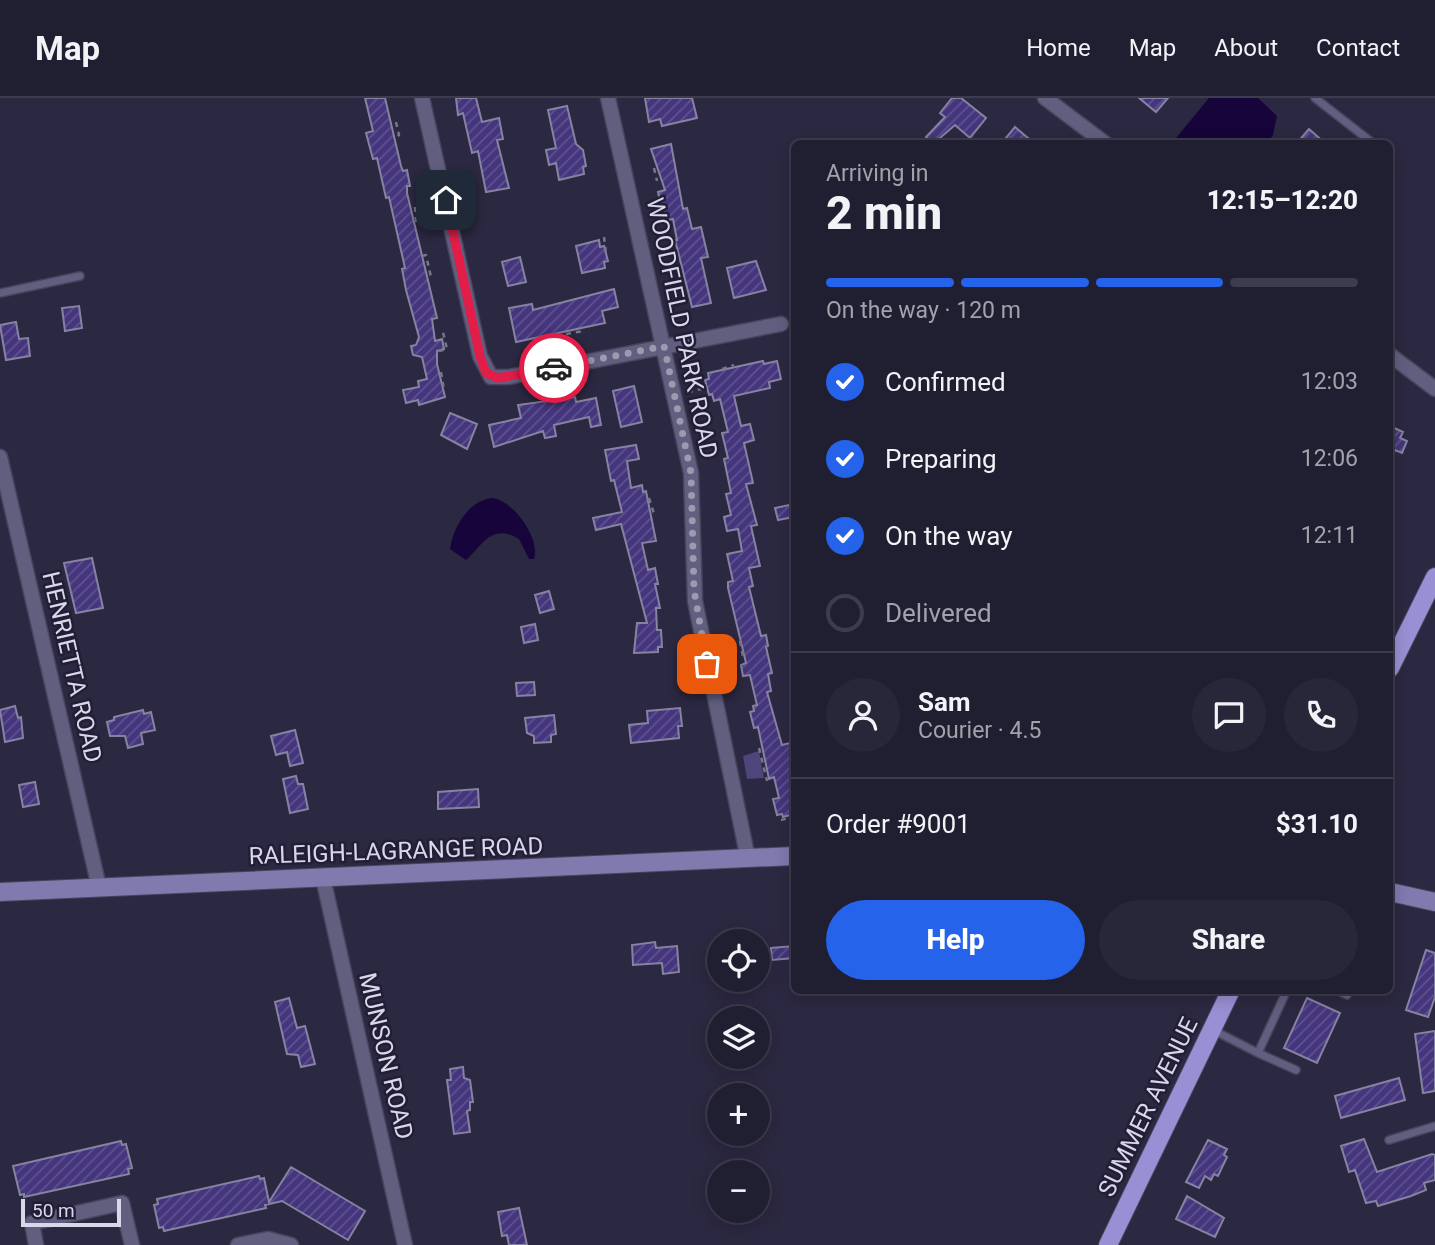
<!DOCTYPE html>
<html lang="en">
<head>
<meta charset="utf-8">
<style>
	body { margin:0; font-family:Roboto,sans-serif; background:#282739; color:#f1f3f6; height:100vh; display:flex; flex-direction:column; font-size:26px; white-space:nowrap }
	* { box-sizing:border-box; margin:0 }
	p { font-size:23px; color:#a2a2ab }
	.icon { flex:none; width:38px; height:38px; fill:none; stroke:currentColor; stroke-width:2; stroke-linecap:round; stroke-linejoin:round }
	.map { position:relative; flex:1; overflow:hidden }
	.sheet { position:absolute; left:791px; top:42px; width:602px; height:854px; display:flex; flex-direction:column; background:#201e31; border-radius:10px; box-shadow:0 4px 18px #0003,0 0 0 2px #3d3c4d }
	.sheet>* { flex:none }
	.tools { position:absolute; left:707px; top:831px; display:grid; gap:14px }
	.tools a { display:grid; place-items:center; width:63px; height:63px; border-radius:50%; background:#201e31; box-shadow:0 4px 18px #0003,0 0 0 2px #3d3c4d; font-size:35px }
	.scale { position:absolute; left:21px; bottom:18px; width:100px; box-sizing:border-box; padding-left:7px; border:4px solid #d9d8e9; border-top:0; font-size:19px; line-height:24px; white-space:nowrap; color:#d9d8e9; -webkit-text-stroke:5px #221e37; paint-order:stroke }
	.pin { position:absolute; display:grid; place-items:center; width:60px; height:60px; color:#fff; margin:-30px; border-radius:14px; box-shadow:0 4px 10px #0006 }
	.courier { position:absolute; display:grid; place-items:center; width:70px; height:70px; margin:-35px; border:5px solid #e11d48; border-radius:50%; background:#fff; color:#222; box-shadow:0 2px 9px #0007 }
	.head em { font-style:normal; font-weight:800 }
	.head div { display:flex; flex-direction:column-reverse }
	.head { display:flex; align-items:center; justify-content:space-between; height:119px; padding:0 35px }
	h1 { font-size:46px; font-weight:800; line-height:52px }
	.bar { display:grid; grid-template-columns:repeat(4,1fr); gap:10px 7px; align-content:center; height:84px; padding:0 35px }
	.bar i { height:9px; border-radius:5px; background:#3d3c4d }
	.bar .current { background:#2563eb }
	.bar p { grid-column:span 4 }
	.line { display:flex; align-items:center; gap:18px; padding:0 35px; border-top:2px solid #3d3c4d }
	.line div { flex:1 }
	.round { display:grid; place-items:center; flex:none; width:74px; height:74px; border-radius:37px; background:#282739 }
	ol { padding:0 35px; list-style:none }
	li { display:flex; align-items:center; gap:21px; height:77px }
	li p { margin-inline-start:auto }
	li .icon { padding:7px; border-radius:50%; background:#2563eb; color:#fff; stroke-width:4 }
	li:last-child { color:#a2a2ab }
	li i { width:38px; height:38px; border:4px solid #3d3c4d; border-radius:50% }
	.button { display:flex; gap:14px; margin-top:auto; padding:14px 35px }
	.button a { flex:1; height:80px; border-radius:42px; background:#2563eb; color:#fff; font-size:28px; font-weight:800; line-height:80px; text-align:center }
	.button a+a { background:#282739; color:#f1f3f6 }
	header { display:flex; align-items:center; gap:42px; box-sizing:border-box; height:98px; padding:0 35px; background:#201e31; border-bottom:2px solid #3d3c4d }
	header strong { font-size:33px }
	nav { display:flex; gap:38px; margin-inline-start:auto; font-size:24px }
	.map>svg:first-child { display:block }
	.grass { fill:#4e457a }
	.water { fill:#16043a }
	.building { fill:url(#building-hatch); stroke:#8683a2; stroke-width:2 }
	.lines { fill:none; stroke-linecap:round; stroke-linejoin:round }
	.lane-casing { stroke:#47445c; stroke-width:10 }
	.street-casing { stroke:#47445c; stroke-width:17 }
	.secondary-casing { stroke:#47445c; stroke-width:20 }
	.primary-casing { stroke:#47445c; stroke-width:20 }
	.path { stroke:#78768b; stroke-width:2.5; stroke-dasharray:5 5; stroke-linecap:butt }
	.lane { stroke:#625e80; stroke-width:7 }
	.street { stroke:#625e80; stroke-width:14 }
	.secondary { stroke:#817aaf; stroke-width:18 }
	.primary { stroke:#998fd4; stroke-width:18 }
	.done { stroke:#9c9aae; stroke-width:7; stroke-dasharray:0 12.6 }
	.route { stroke:#e11d48; stroke-width:9 }
	.labels { text-anchor:middle; dominant-baseline:central; stroke-width:5; stroke-linejoin:round; paint-order:stroke }
	.street-label { font-size:24px; fill:#d9d8e9; stroke:#221e37 }
</style>
</head>
<body>
<header>
<strong>Map</strong>
<nav><a>Home</a><a>Map</a><a>About</a><a>Contact</a></nav>
</header>
<div class="map">
<svg width="1435" height="1147" viewBox="0 0 1435 1147">
	<defs>
		<pattern id="building-hatch" width="6" height="6" patternUnits="userSpaceOnUse" patternTransform="scale(1.75)"><rect width="6" height="6" fill="#45357d"/><path d="M-1 1l2-2M0 6l6-6M5 7l2-2" fill="none" stroke="#5f528f"/></pattern>
	</defs>
	<rect width="100%" height="100%" fill="#2b2841"/>
	<!-- grass -->
	<path class="grass" d="M759,653L764,680L747,681L743,658Z"/>
	<!-- water -->
	<path class="water" d="M1209,0H1258L1277,18L1273,37L1267,45H1172Z
		M493,400C514,403 541,442 534,461H529L519,441C491,424 482,448 466,462L450,451C453,430 468,402 493,400Z"/>
	<!-- building -->
	<path class="building" d="M365,0H385L401,68L403,73L407,72L410,88H407V95L437,220L432,221L435,243L442,241L444,251L437,253V266L445,299L419,307L418,302L406,305L403,292L419,289L418,283L427,281L422,259L413,257L411,248L416,247L419,239L406,192L402,171L405,170L389,99L386,100L377,60L373,61L366,35L373,33Z
		M456,0H476L482,24L499,20L503,41L497,42L509,90L486,94L478,53L472,55L463,15L458,17Z
		M645,0H692L697,20L662,28L660,21L649,24Z
		M952,0H961L986,20L970,40L955,27L933,46L926,39L945,19L940,15Z
		M1139,0H1168L1156,14Z
		M567,8L576,46L583,52L586,68L583,69L584,76L559,82L556,65L549,67L546,52L556,50L548,12Z
		M1015,29L1035,46H1001Z
		M1309,31L1326,46H1296Z
		M671,46L683,111L687,110L692,131L701,129L708,159L701,160L711,205L692,209L675,142H677L673,121L669,122L668,116L663,117L658,94L665,92L651,51Z
		M599,142L600,149L604,148L608,163L604,164L605,170L582,175L576,148Z
		M520,159L526,184L508,188L502,164Z
		M756,163L766,192L734,200L727,170Z
		M614,191L618,209L602,213L605,225L516,244L509,210L532,206L533,212Z
		M79,208L82,230L65,233L62,210Z
		M16,224L19,241L28,240L30,258L6,262L0,227Z
		M763,263L764,266L777,263L781,281L769,284L770,290L734,298L741,328L750,326L754,342L744,345L753,385L746,386L757,427L751,428L760,468L749,470L753,488L749,489L761,538L766,537L768,548L766,549L772,575L768,576L771,593L767,594L782,647L794,644V716L783,719L782,716L777,717L773,701L779,700L774,679L769,681L758,629L754,630L750,614L754,613L753,608L757,607L750,577L743,578L741,567L746,565L728,490V484L733,483L727,456L742,453L738,431L727,433L724,419L731,417L726,396L731,395L724,361L728,360L722,335L728,334L720,301L714,303L712,296L709,297L705,282L709,281L708,275Z
		M634,288L642,324L621,329L613,293Z
		M575,299L576,304L596,300L601,327L591,329L589,319L554,327L556,338L545,340L543,333L494,349L489,327L521,320L518,307Z
		M450,315L477,326L467,351L441,337Z
		M1390,328L1403,334L1400,340L1407,343L1402,355L1395,352L1390,364Z
		M636,347L639,361L627,363L631,390L642,387L643,394L646,393L656,443L642,445L648,472L655,470L658,486H655L660,510H656L657,532H661L662,549H658V554L634,555L637,525H647L621,426L596,432L593,420L622,414L614,382L611,383L605,352Z
		M794,406V419L778,422L775,410Z
		M92,460L103,510L76,515L64,465Z
		M549,493L554,511L540,515L535,497Z
		M535,526L538,542L524,545L521,529Z
		M534,584L535,597L517,598L516,585Z
		M15,608L18,620L21,619L23,640L5,644L0,612Z
		M680,610L682,628H678L679,640L631,645L629,627L648,625L647,613Z
		M143,612L144,616L151,614L155,632L141,635L143,646L128,650L125,638H110L107,624L114,622V619Z
		M554,617L556,636L551,637V644L534,645V638L527,635L525,620Z
		M295,632L303,665L290,668L287,654L276,657L271,638Z
		M296,678L298,686H303L308,711L290,715L283,681Z
		M35,684L39,706L23,709L19,687Z
		M478,691L479,709L438,711V694Z
		M655,844L656,850L677,848L679,874L663,876L662,865L633,867L632,847Z
		M794,848V860L772,862L771,850Z
		M1426,852L1435,855V899L1428,919L1406,912Z
		M289,900L297,930L305,928L315,966L301,969L298,957L287,956L275,904Z
		M1307,900L1340,915L1317,965L1284,950Z
		M1435,933V993L1423,995L1415,936Z
		M463,969L464,980L470,982L473,1004H470V1012L467,1013L470,1034L454,1036L447,982H451L450,971Z
		M1399,980L1405,1002L1341,1020L1335,998Z
		M1364,1041L1377,1074L1432,1056L1435,1057V1082L1424,1085L1426,1092L1411,1098L1378,1108L1376,1103L1366,1105L1355,1072L1349,1074L1341,1048Z
		M1208,1042L1227,1051L1224,1057L1227,1059L1218,1078L1214,1076L1211,1082L1205,1078L1199,1090L1186,1084Z
		M121,1043L122,1047L126,1046L132,1070L128,1071L129,1076L24,1099V1096L20,1097L13,1068Z
		M291,1069L365,1113L348,1142L282,1103L265,1107L266,1110L164,1133L163,1129L159,1130L154,1107L158,1106L157,1101L259,1078L260,1081L264,1080L269,1104Z
		M1187,1098L1224,1120L1215,1139L1176,1121Z
		M519,1110L527,1147H509L507,1137L502,1138L498,1114Z"/>
	<g class="lines">
		<defs>
			<path id="lane" d="M1315,0L1374,46
				M0,195L80,178
				M1336,892L1347,897L1349,892
				M1213,932L1258,955L1287,892
				M1258,955L1296,972
				M1389,1042L1435,1028"/>
			<path id="street" d="M422,0L480,258L491,279H509L781,226
				M608,0L691,375L695,503L748,761
				M1045,0L1106,46
				M1390,257L1435,291
				M0,359L99,789
				M323,780L405,1147
				M36,1147L32,1125L122,1105L132,1147
				M238,1147L268,1141L291,1147"/>
			<path id="secondary" d="M0,794L794,758
				M1390,794L1435,804"/>
			<path id="primary" d="M1390,570L1435,479
				M1108,1147L1231,892"/>
		</defs>
		<!-- lane casing -->
		<use href="#lane" class="lane-casing"/>
		<!-- street casing -->
		<use href="#street" class="street-casing"/>
		<!-- secondary casing -->
		<use href="#secondary" class="secondary-casing"/>
		<!-- primary casing -->
		<use href="#primary" class="primary-casing"/>
		<!-- path -->
		<path class="path" d="M396,24L399,37L397,39
			M654,70L657,83
			M415,109L416,124
			M604,139L606,155
			M422,158L426,157L431,179
			M666,194L684,189
			M566,236L584,233
			M439,253L447,251L442,230
			M722,271L734,267
			M441,274L444,292
			M688,294L706,290
			M649,400L655,419
			M740,543L743,559
			M759,650L767,683
			M781,722L794,719"/>
		<!-- lane -->
		<use href="#lane" class="lane"/>
		<!-- street -->
		<use href="#street" class="street"/>
		<!-- secondary -->
		<use href="#secondary" class="secondary"/>
		<!-- primary -->
		<use href="#primary" class="primary"/>
	</g>
	<g class="lines">
		<!-- done -->
		<path class="done" d="M554,270L664,248L691,375L694,492L707,566"/>
		<!-- route -->
		<path class="route" d="M446,102L480,258L486,275L498,280L554,270"/>
	</g>
	<g class="labels">
		<!-- street labels -->
		<g class="street-label">
			<text transform="translate(682 230) rotate(78)">WOODFIELD PARK ROAD</text>
			<text transform="translate(72 569) rotate(77)">HENRIETTA ROAD</text>
			<text transform="translate(396 753) rotate(-2)">RALEIGH-LAGRANGE ROAD</text>
			<text transform="translate(386 958) rotate(77)">MUNSON ROAD</text>
			<text transform="translate(1148 1009) rotate(-64)">SUMMER AVENUE</text>
		</g>
	</g>
</svg>
<div class="tools">
<a><svg class="icon" aria-label="locate" viewBox="0 0 24 24"><circle cx="12" cy="12" r="6"/><path d="M12 2v4M12 18v4M2 12h4M18 12h4"/></svg></a>
<a><svg class="icon" aria-label="layers" viewBox="0 0 24 24"><path d="M12 4l9 5-9 5-9-5zM3 14l9 5 9-5"/></svg></a>
<a>+</a>
<a>−</a>
</div>
<div class="scale">50 m</div>
<div class="pin" style="left:707px;top:566px;background:#ea580c"><svg class="icon" aria-label="bag" viewBox="0 0 24 24"><path d="M5 8h14l-1 12H6zM9 8a3 3 0 0 1 6 0"/></svg></div>
<div class="pin" style="left:446px;top:102px;background:#1f2937"><svg class="icon" aria-label="home" viewBox="0 0 24 24"><path d="M3 11l9-7 9 7M6 9v11h12V9"/></svg></div>
<div class="courier" style="left:554px;top:270px"><svg class="icon" aria-label="car" viewBox="0 0 24 24"><path d="M5 17H2v-5l4-1 3-4h7l3 4 3 1v5h-3M9 17h6M6 11h13"/><circle cx="7" cy="17" r="2"/><circle cx="17" cy="17" r="2"/></svg></div>
<section class="sheet">
<div class="head"><div><h1>2 min</h1><p>Arriving in</p></div><em>12:15–12:20</em></div>
<div class="bar"><i class="current"></i><i class="current"></i><i class="current"></i><i></i><p>On the way · 120 m</p></div>
<ol>
<li><svg class="icon" aria-label="check" viewBox="0 0 24 24"><path d="M5 12l5 5 9-10"/></svg>Confirmed<p>12:03</p></li>
<li><svg class="icon" aria-label="check" viewBox="0 0 24 24"><path d="M5 12l5 5 9-10"/></svg>Preparing<p>12:06</p></li>
<li><svg class="icon" aria-label="check" viewBox="0 0 24 24"><path d="M5 12l5 5 9-10"/></svg>On the way<p>12:11</p></li>
<li><i></i>Delivered</li>
</ol>
<div class="line" style="height:126px"><a class="round"><svg class="icon" aria-label="person" viewBox="0 0 24 24"><circle cx="12" cy="8" r="4"/><path d="M4 21q1-7 8-7t8 7"/></svg></a><div><b>Sam</b><p>Courier · 4.5</p></div><a class="round"><svg class="icon" aria-label="chat" viewBox="0 0 24 24"><path d="M4 5h16v11H9l-5 4z"/></svg></a><a class="round"><svg class="icon" aria-label="phone" viewBox="0 0 24 24"><path d="M5 4h4l2 5-3 2q2 4 5 5l2-3 5 2v4C11 20 4 13 5 4z"/></svg></a></div>
<div class="line" style="height:91px"><div>Order #9001</div><b>$31.10</b></div>
<div class="button"><a>Help</a><a>Share</a></div>
</section>
</div>
</body>
</html>
